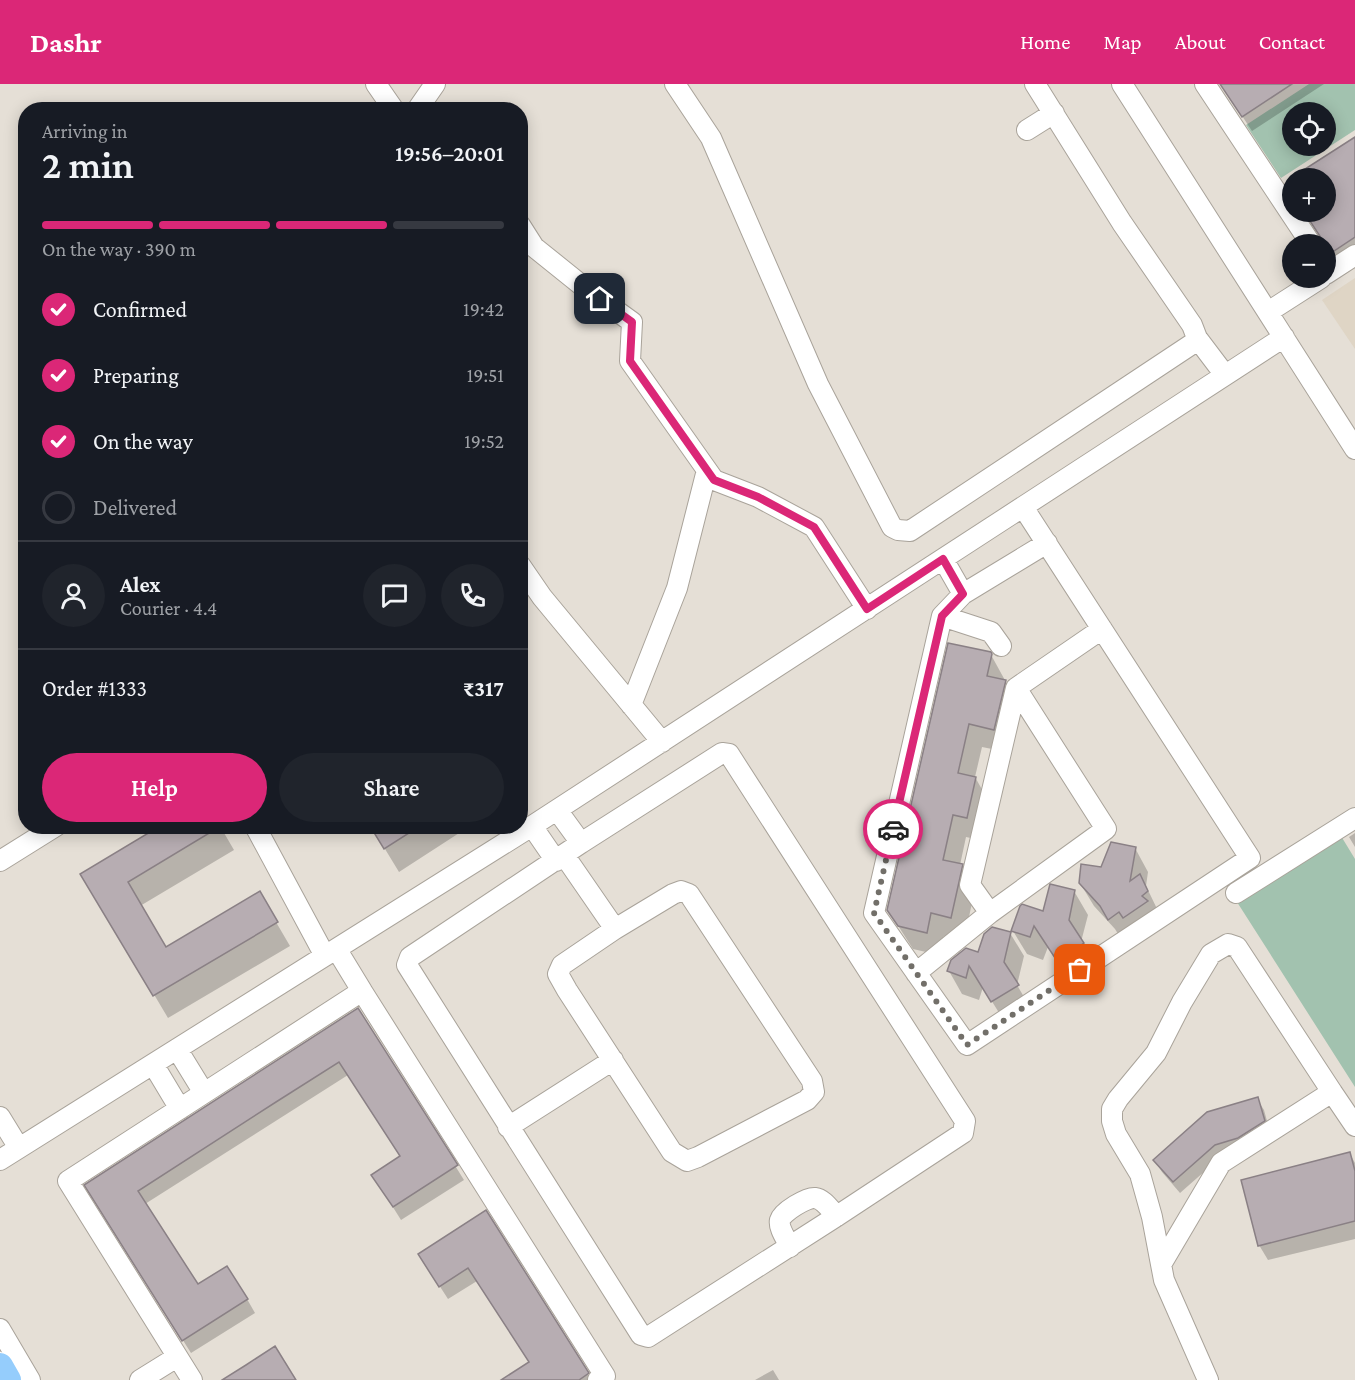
<!DOCTYPE html>
<html lang="en">
<head>
<meta charset="utf-8">
<style>
	body { margin:0; font-family:"Crimson Pro",serif; background:#20242c; color:#f1f3f6; height:100vh; display:flex; flex-direction:column; font-size:22px; white-space:nowrap }
	* { box-sizing:border-box; margin:0 }
	p { font-size:20px; color:#9ea1a6 }
	.icon { flex:none; width:33px; height:33px; fill:none; stroke:currentColor; stroke-width:2; stroke-linecap:round; stroke-linejoin:round }
	.map { position:relative; flex:1; overflow:hidden }
	.details { position:absolute; left:18px; top:18px; width:510px; height:732px; display:flex; flex-direction:column; background:#171b24; border-radius:24px; box-shadow:0 3px 15px #0003 }
	.details>* { flex:none }
	.controls { position:absolute; left:1282px; top:18px; display:grid; gap:12px }
	.controls a { display:grid; place-items:center; width:54px; height:54px; border-radius:50%; background:#171b24; box-shadow:0 3px 15px #0003; font-size:30px }
	.pin { position:absolute; display:grid; place-items:center; width:51px; height:51px; color:#fff; margin:-26px; border-radius:12px; box-shadow:0 3px 9px #0006 }
	.courier { position:absolute; display:grid; place-items:center; width:60px; height:60px; margin:-30px; border:4px solid #db2777; border-radius:50%; background:#fff; color:#222; box-shadow:0 2px 8px #0007 }
	.summary em { font-style:normal; font-weight:600 }
	.summary div { display:flex; flex-direction:column-reverse }
	.summary { display:flex; align-items:center; justify-content:space-between; height:102px; padding:0 24px }
	h1 { font-size:39px; font-weight:600; line-height:45px }
	.bar { display:grid; grid-template-columns:repeat(4,1fr); gap:9px 6px; align-content:center; height:72px; padding:0 24px }
	.bar i { height:8px; border-radius:4px; background:#363941 }
	.bar .selected { background:#db2777 }
	.bar p { grid-column:span 4 }
	.line { display:flex; align-items:center; gap:15px; padding:0 24px; border-top:2px solid #363941 }
	.line div { flex:1 }
	.round { display:grid; place-items:center; flex:none; width:63px; height:63px; border-radius:32px; background:#20242c }
	ol { padding:0 24px; list-style:none }
	li { display:flex; align-items:center; gap:18px; height:66px }
	li p { margin-inline-start:auto }
	li .icon { padding:6px; border-radius:50%; background:#db2777; color:#fff; stroke-width:4 }
	li:last-child { color:#9ea1a6 }
	li i { width:33px; height:33px; border:3px solid #363941; border-radius:50% }
	.button { display:flex; gap:12px; margin-top:auto; padding:12px 24px }
	.button a { flex:1; height:69px; border-radius:36px; background:#db2777; color:#fff; font-size:24px; font-weight:600; line-height:69px; text-align:center }
	.button a+a { background:#20242c; color:#f1f3f6 }
	header { display:flex; align-items:center; gap:36px; box-sizing:border-box; height:84px; padding:0 30px; background:#db2777; color:#fff }
	header strong { font-size:28px }
	nav { display:flex; gap:33px; margin-inline-start:auto; font-size:21px }
	.map>svg:first-child { display:block }
	.built { fill:#dfd5c5 }
	.park { fill:#a2c2af; fill-rule:evenodd }
	.shadow { fill:#0003 }
	.building { fill:#b7adb2; stroke:#8a8085; stroke-width:1.5 }
	.lines { fill:none; stroke-linecap:round; stroke-linejoin:round }
	.minor-casing { stroke:#a9a39a; stroke-width:22 }
	.major-casing { stroke:#fff; stroke-width:28 }
	.minor { stroke:#fff; stroke-width:20 }
	.major { stroke:#95cdfc; stroke-width:26 }
	.done { stroke:#726f69; stroke-width:6; stroke-dasharray:0 10.8 }
	.route { stroke:#db2777; stroke-width:8 }
</style>
</head>
<body>
<header>
<strong>Dashr</strong>
<nav><a>Home</a><a>Map</a><a>About</a><a>Contact</a></nav>
</header>
<div class="map">
<svg width="1355" height="1296" viewBox="0 0 1355 1296">
	<rect width="100%" height="100%" fill="#e5dfd6"/>
	<!-- built -->
	<path class="built" d="M1355,194V265L1322,216Z"/>
	<!-- park -->
	<path class="park" d="M1309,0H1355V46L1281,94L1246,41ZM1293,28H1326V62H1293Z
		M1341,752L1355,775V1003L1237,818Z"/>
	<!-- shadow -->
	<path class="shadow" d="M1221,0H1324L1252,47Z
		M1355,54V174L1341,183L1304,128H1326V94H1293Z
		M1293,95V110L1287,99Z
		M990,569L1018,620L1007,668L982,663L975,693L989,718L980,756L966,753L960,781L975,805L964,856L944,852L939,871L913,865L888,826Z
		M163,742H220L234,766L140,822L166,865L259,809L290,862L168,934L96,813Z
		M371,742H470L399,788Z
		M1355,749V763L1349,753Z
		M1135,764L1148,788L1146,802L1160,831L1123,858L1115,845L1094,822L1080,799Z
		M1074,807L1088,831L1081,858L1096,883L1071,899L1048,863L1043,876L1027,870L1013,847Z
		M1010,849L1024,872L1017,901L1031,925L1006,940L983,903L979,916L962,910L949,887Z
		M358,926L464,1096L401,1136L381,1104L402,1073L348,991L145,1120L198,1202L247,1215L255,1229L191,1269L94,1115Z
		M1257,1015L1264,1026L1270,1048L1222,1072L1180,1109L1162,1088L1155,1077Z
		M1350,1070L1355,1079V1155L1268,1176L1259,1161Z
		M486,1128L591,1296H504L530,1279L477,1197L448,1215L428,1184Z
		M773,1286L779,1296H755Z"/>
	<!-- building -->
	<path class="building" d="M1220,0H1292L1242,33Z
		M1355,53V153L1331,169L1304,128H1326V94H1291Z
		M948,559L991,568L992,570L987,592L1006,596L994,646L969,640L958,689L976,693L967,734L953,731L943,776L963,780L951,834L931,829L927,849L898,842L887,826Z
		M160,742H221L128,798L166,863L260,807L278,838L153,912L80,790Z
		M370,742H420L384,765Z
		M1111,758L1136,763L1130,797L1140,790L1148,807L1142,812L1148,817L1123,834L1119,828L1108,836L1100,822L1079,799L1081,780L1101,783Z
		M1050,800L1075,806L1069,836L1084,859L1057,877L1034,842L1030,853L1011,847L1020,822L1022,820L1043,827Z
		M992,843L1011,848L1004,878L1019,901L991,918L969,882L966,894L947,887L951,876L966,864L978,868L984,850Z
		M358,924L458,1081L393,1123L371,1091L400,1072L339,978L276,1018L138,1107L198,1200L227,1182L248,1215L182,1257L84,1101Z
		M1258,1013L1265,1037L1238,1054L1215,1061L1173,1098L1153,1076L1207,1028Z
		M1350,1068L1355,1087V1137L1258,1162L1241,1096Z
		M486,1126L589,1289L579,1296H501L529,1278L468,1184L439,1203L418,1170Z
		M275,1262L296,1296H222L246,1281Z"/>
	<g class="lines">
		<defs>
			<path id="minor" d="M376,0L394,26
				M675,0L711,54L818,300L892,443L898,446L910,447L1192,260L1197,254L1192,241L1122,139L1035,0
				M1122,0L1355,365
				M1205,0L1311,160
				M417,26L435,0
				M1027,46L1054,29
				M520,141L534,163L585,204L632,238L630,277L714,396L758,413L814,443L867,525
				M1326,190L1355,171
				M1268,228L1321,194
				M1197,254L1225,291
				M943,475L963,510L942,532L874,829L967,961L1250,774L1023,423
				M520,481L542,513L662,658
				M963,510L1047,459
				M942,532L991,548L1001,562
				M631,621L677,504L707,386
				M557,726L581,759L722,669L729,670L965,1037L963,1049L837,1132L648,1253L641,1251L407,881L410,873L581,759
				M255,742L325,872
				M532,742L556,777
				M564,771L615,845L673,810L681,807L689,810L812,997L814,1008L807,1016L698,1073L687,1077L672,1068L567,906L558,890L562,881L615,845
				M0,777L56,742
				M1236,809L1355,734
				M990,829L1106,745L1016,604
				M337,866L362,907
				M916,889L990,829L970,801L1016,604L1102,545
				M177,965L204,1009
				M153,980L180,1025
				M1332,1008L1355,1042
				M0,1033L19,1064
				M508,1043L613,976
				M0,1076L532,742L1284,253
				M790,1163C787,1156 778,1144 780,1136C782,1128 807,1113 815,1114C824,1115 831,1127 837,1132
				M1162,1179L1221,1079L1332,1008L1237,863L1228,860L1211,870L1182,918L1156,969L1118,1015L1112,1025V1037L1116,1050L1140,1090L1152,1133L1164,1196L1208,1296
				M0,1245L30,1296
				M140,1296L177,1273
				M192,1296L68,1097L362,907L605,1292L598,1296"/>
			<path id="major" d="M0,1282L8,1296"/>
		</defs>
		<!-- minor casing -->
		<use href="#minor" class="minor-casing"/>
		<!-- major casing -->
		<use href="#major" class="major-casing"/>
		<!-- minor -->
		<use href="#minor" class="minor"/>
		<!-- major -->
		<use href="#major" class="major"/>
	</g>
	<g class="lines">
		<!-- done -->
		<path class="done" d="M893,745L874,829L967,961L1080,886"/>
		<!-- route -->
		<path class="route" d="M600,215L632,238L630,277L714,396L758,413L814,443L867,525L943,475L963,510L942,532L893,745"/>
	</g>
</svg>
<div class="controls">
<a><svg class="icon" aria-label="locate" viewBox="0 0 24 24"><circle cx="12" cy="12" r="6"/><path d="M12 2v4M12 18v4M2 12h4M18 12h4"/></svg></a>
<a>+</a>
<a>−</a>
</div>
<div class="pin" style="left:1080px;top:886px;background:#ea580c"><svg class="icon" aria-label="bag" viewBox="0 0 24 24"><path d="M5 8h14l-1 12H6zM9 8a3 3 0 0 1 6 0"/></svg></div>
<div class="pin" style="left:600px;top:215px;background:#1f2937"><svg class="icon" aria-label="home" viewBox="0 0 24 24"><path d="M3 11l9-7 9 7M6 9v11h12V9"/></svg></div>
<div class="courier" style="left:893px;top:745px"><svg class="icon" aria-label="car" viewBox="0 0 24 24"><path d="M5 17H2v-5l4-1 3-4h7l3 4 3 1v5h-3M9 17h6M6 11h13"/><circle cx="7" cy="17" r="2"/><circle cx="17" cy="17" r="2"/></svg></div>
<section class="details">
<div class="summary"><div><h1>2 min</h1><p>Arriving in</p></div><em>19:56–20:01</em></div>
<div class="bar"><i class="selected"></i><i class="selected"></i><i class="selected"></i><i></i><p>On the way · 390 m</p></div>
<ol>
<li><svg class="icon" aria-label="check" viewBox="0 0 24 24"><path d="M5 12l5 5 9-10"/></svg>Confirmed<p>19:42</p></li>
<li><svg class="icon" aria-label="check" viewBox="0 0 24 24"><path d="M5 12l5 5 9-10"/></svg>Preparing<p>19:51</p></li>
<li><svg class="icon" aria-label="check" viewBox="0 0 24 24"><path d="M5 12l5 5 9-10"/></svg>On the way<p>19:52</p></li>
<li><i></i>Delivered</li>
</ol>
<div class="line" style="height:108px"><a class="round"><svg class="icon" aria-label="person" viewBox="0 0 24 24"><circle cx="12" cy="8" r="4"/><path d="M4 21q1-7 8-7t8 7"/></svg></a><div><b>Alex</b><p>Courier · 4.4</p></div><a class="round"><svg class="icon" aria-label="chat" viewBox="0 0 24 24"><path d="M4 5h16v11H9l-5 4z"/></svg></a><a class="round"><svg class="icon" aria-label="phone" viewBox="0 0 24 24"><path d="M5 4h4l2 5-3 2q2 4 5 5l2-3 5 2v4C11 20 4 13 5 4z"/></svg></a></div>
<div class="line" style="height:78px"><div>Order #1333</div><b>₹317</b></div>
<div class="button"><a>Help</a><a>Share</a></div>
</section>
</div>
</body>
</html>
